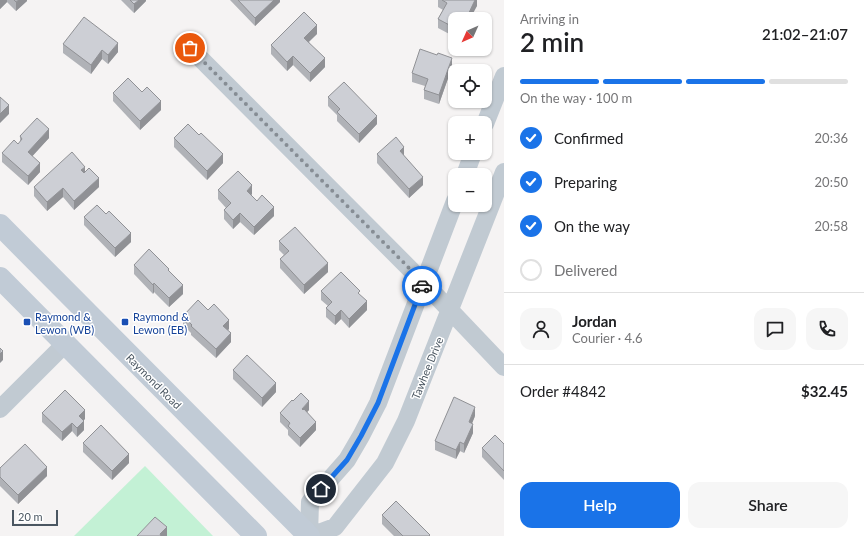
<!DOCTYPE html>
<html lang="en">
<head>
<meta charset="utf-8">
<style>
	body { margin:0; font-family:Lato,sans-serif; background:#f6f6f6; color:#202124; height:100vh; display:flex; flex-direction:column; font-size:15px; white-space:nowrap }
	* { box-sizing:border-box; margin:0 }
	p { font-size:13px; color:#757577 }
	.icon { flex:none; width:22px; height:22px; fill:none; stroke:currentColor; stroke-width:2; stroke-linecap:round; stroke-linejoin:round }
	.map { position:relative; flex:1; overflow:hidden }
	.details { display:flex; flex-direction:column; background:#fff; width:360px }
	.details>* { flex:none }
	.needle { width:26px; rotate:225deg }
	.buttons { position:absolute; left:448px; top:12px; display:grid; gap:8px }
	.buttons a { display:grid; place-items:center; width:44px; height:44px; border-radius:8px; background:#fff; box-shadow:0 1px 3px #0004; font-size:20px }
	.scale { position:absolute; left:12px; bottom:10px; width:46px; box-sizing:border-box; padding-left:4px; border:2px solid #4a5661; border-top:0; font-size:11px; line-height:14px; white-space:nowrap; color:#4a5661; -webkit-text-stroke:3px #fff; paint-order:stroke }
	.pin { position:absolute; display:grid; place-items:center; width:34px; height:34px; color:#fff; margin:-17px; border:2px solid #fff; border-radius:50%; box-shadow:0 1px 4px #0007 }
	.courier { position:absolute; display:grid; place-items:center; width:40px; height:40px; margin:-20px; border:3px solid #1a73e8; border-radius:50%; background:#fff; color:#222; box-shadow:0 1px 5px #0007 }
	.overview em { font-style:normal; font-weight:600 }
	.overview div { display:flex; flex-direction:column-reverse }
	.overview { display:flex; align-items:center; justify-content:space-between; height:68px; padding:0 16px }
	h1 { font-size:26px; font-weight:600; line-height:30px }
	.bar { display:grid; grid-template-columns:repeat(4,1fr); gap:6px 4px; align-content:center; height:48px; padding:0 16px }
	.bar i { height:5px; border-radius:3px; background:#e0e0e0 }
	.bar .on { background:#1a73e8 }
	.bar p { grid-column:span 4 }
	.line { display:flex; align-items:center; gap:10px; padding:0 16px; border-top:1px solid #e0e0e0 }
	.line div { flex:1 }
	.round { display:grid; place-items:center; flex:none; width:42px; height:42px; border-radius:12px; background:#f6f6f6 }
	ol { padding:0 16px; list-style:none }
	li { display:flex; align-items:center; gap:12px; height:44px }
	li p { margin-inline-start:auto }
	li .icon { padding:4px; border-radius:50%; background:#1a73e8; color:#fff; stroke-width:4 }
	li:last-child { color:#757577 }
	li i { width:22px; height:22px; border:2px solid #e0e0e0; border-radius:50% }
	.primary-button { display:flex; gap:8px; margin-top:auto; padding:8px 16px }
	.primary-button a { flex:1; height:46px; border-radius:12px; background:#1a73e8; color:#fff; font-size:16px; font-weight:600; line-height:46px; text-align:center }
	.primary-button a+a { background:#f6f6f6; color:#202124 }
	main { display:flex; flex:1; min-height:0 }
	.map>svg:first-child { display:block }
	.green { fill:#c3f1d5 }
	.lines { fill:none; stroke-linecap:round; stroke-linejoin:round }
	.street { stroke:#c1cad2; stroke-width:18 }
	.secondary { stroke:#c1cbd6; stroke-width:22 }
	.wall { fill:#b0b2b7 }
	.shaded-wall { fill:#909195 }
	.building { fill:#cdcfd5; stroke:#909195 }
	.done { stroke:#868d94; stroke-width:4; stroke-dasharray:0 7.2 }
	.route { stroke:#1a73e8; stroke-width:5 }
	.transit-dot { fill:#1a4fb4; stroke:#fff; stroke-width:1.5 }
	.labels { text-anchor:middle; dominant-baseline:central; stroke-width:3; stroke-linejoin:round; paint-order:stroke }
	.transit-label { font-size:11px; fill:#164399; stroke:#fff; text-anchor:start }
	.street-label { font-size:11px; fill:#4a5661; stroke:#fff }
</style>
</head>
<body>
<main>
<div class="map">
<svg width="504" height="536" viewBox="0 0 504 536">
	<rect width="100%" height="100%" fill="#f5f3f3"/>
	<!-- green -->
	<path class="green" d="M145,466L213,536H74Z"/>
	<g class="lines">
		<!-- street -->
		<path class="street" d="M190,48L424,283L504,367
			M485,124L504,76
			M465,175L473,153
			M0,409L65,344
			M309,536L310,502L347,460L361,436L378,403L455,201
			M311,536L335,527L385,463L406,421L504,172"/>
		<!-- secondary -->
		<path class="secondary" d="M0,225L309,536
			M0,278L256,536"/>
	</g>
	<!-- wall -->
	<path class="wall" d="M0,0H27V1L16,11L7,2L0,9Z
		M121,0H146V1L134,13Z
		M230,0H280V2L255,26Z
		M438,0H477V6L455,19V37L438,28V19L443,10L438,7Z
		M317,34L309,42L325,67L310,82L293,65L287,71L271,54V45Z
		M63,44L118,52L108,64L102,59L91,74L63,53Z
		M452,67L439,104L424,99V90L425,86L412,82V73Z
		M142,92L161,110L140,130L113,101V93Z
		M328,97L377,124L359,143L337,121V115L328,106Z
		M20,136L49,138L32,156L40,172L28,185L2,162V153L18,144L20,142Z
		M174,138L223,163L207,180L174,147Z
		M377,154L404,156L423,185L409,198L377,163Z
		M85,172L99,187L74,210L63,197L47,211L34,196V187Z
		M218,190L252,194L251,195L257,201L274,216L254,235L240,222L233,229L224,219V210L226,208L218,199Z
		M84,217L131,242L115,257L84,225Z
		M279,241L328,272L304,294L280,268V259L284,255L279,250Z
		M134,265L169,271L183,294L169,307L154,292L153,294L134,274Z
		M321,291L360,295L367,310L349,328L341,319L335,325L326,317V308L328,306L321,300Z
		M208,310L229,329L228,330L231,342L216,358L191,335V333L183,325V316Z
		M233,370L276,392L262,407L233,379Z
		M309,410L307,412L316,430L300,447L288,435V430L280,422V413Z
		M42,413L85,419L83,420L84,430L77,437L72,431L62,441L42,422Z
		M475,416L472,423L473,433L464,453L460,451L456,459L435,450V441Z
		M83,443L129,463L112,480L83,452Z
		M504,444V480L482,457V448Z
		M0,468L47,476L18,504L0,486Z
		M382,515L430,536H394L382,524Z"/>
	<!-- shaded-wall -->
	<path class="shaded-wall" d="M0,0H7V2L0,9Z
		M19,0H27V1L16,11V2Z
		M139,0H146V1L134,13V4Z
		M274,0H280V2L255,26V18Z
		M475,0H477V6L470,19H466Z
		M317,25V34L304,46V38Z
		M118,43V52L108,64V55Z
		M102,50V59L91,74V65Z
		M293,56V65L287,71V62Z
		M325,58V67L310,82V73Z
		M452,58V67L439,104V95Z
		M161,101V110L140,130V121Z
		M9,105V114L0,123V114Z
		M377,116V124L359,143V134Z
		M49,129V138L28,161V152Z
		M404,147V156L400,151Z
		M223,154V163L207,180V171Z
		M40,163V172L28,185V176Z
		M85,167V176L81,170Z
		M423,177V185L409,198V189Z
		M99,178V187L74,210V201Z
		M252,185V194L247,200V191Z
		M63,188V197L47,211V202Z
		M274,207V216L254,235V227Z
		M240,213V222L233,229V220Z
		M131,233V242L115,257V248Z
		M328,263V272L304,294V285Z
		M154,283V292L153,294V285Z
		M183,285V294L169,307V298Z
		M367,301V310L349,328V319Z
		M341,310V319L335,325V316Z
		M229,320V329L223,335V326Z
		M231,333V342L216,358V349Z
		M3,351V360L0,363V354Z
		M276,383V392L262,407V398Z
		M309,401V410L302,418V409Z
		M475,407V416L469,431V422Z
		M85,410V419L79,425V416Z
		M84,421V430L77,437V428Z
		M316,422V430L300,447V438Z
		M72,423V431L62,441V432Z
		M473,424V433L464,453V444Z
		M460,442V451L456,459V450Z
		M129,454V463L112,480V471Z
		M47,467V476L18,504V495Z
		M167,527V536H160V534Z"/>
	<!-- building -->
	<path class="building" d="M14,0H19L16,2Z
		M130,0H139L134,4Z
		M238,0H274L255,18Z
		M442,0H475L466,19H455V28L438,19L447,3Z
		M304,12L317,25L304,38L325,58L310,73L293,56L287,62L271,45Z
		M84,17L118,43L108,55L102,50L91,65L63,44Z
		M420,49L437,55L438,53L452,58L439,95L424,90L428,79L412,73Z
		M128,78L142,92L147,87L161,101L140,121L113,93Z
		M344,82L377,116L359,134L337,112L340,109L328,97Z
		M0,97L9,105L0,114Z
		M37,118L49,129L28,152L40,163L28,176L2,153L14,140L18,144L22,139L20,136Z
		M188,124L199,135L201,133L223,154L207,171L174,138Z
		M396,137L404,147L400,151L423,177L409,189L377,154Z
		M72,152L85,167L81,170L84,173L89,168L99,178L74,201L63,188L47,202L34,187Z
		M238,171L252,185L247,191L257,201L262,195L274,207L254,227L240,213L233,220L224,210L231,203L218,190Z
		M97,205L106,214L109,211L131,233L115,248L84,217Z
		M295,227L328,263L304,285L280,259L289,251L279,241Z
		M149,249L169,269L168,270L183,285L169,298L154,283L153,285L134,265Z
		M341,272L360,291L358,293L367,301L349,319L341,310L335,316L326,308L332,302L321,291Z
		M198,300L208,310L214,304L229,320L223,326L231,333L216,349L191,326L192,325L183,316Z
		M0,348L3,351L0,354Z
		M247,355L276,383L262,398L233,370Z
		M65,390L85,410L79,416L84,421L77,428L72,423L62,432L42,413Z
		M301,393L309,401L302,409L303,410L304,409L316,422L300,438L288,426L290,423L280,413L292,400L293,401Z
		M454,397L475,407L469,422L473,424L464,444L460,442L456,450L435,441Z
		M101,425L129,454L112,471L83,443Z
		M495,435L504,444V471L482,448Z
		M25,444L47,467L18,495L0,477V468Z
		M396,501L430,535L429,536H403L382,515Z
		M155,517L167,527L160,534L161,536H137Z"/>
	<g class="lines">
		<!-- done -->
		<path class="done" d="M190,48L424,283L422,286"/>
		<!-- route -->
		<path class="route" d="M321,489L347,460L361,436L378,403L422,286"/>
	</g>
	<!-- markers -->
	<g class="transit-dot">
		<rect x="23" y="318" width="8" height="8" rx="2"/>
		<rect x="121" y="318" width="8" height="8" rx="2"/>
	</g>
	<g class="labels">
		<!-- transit labels -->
		<g class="transit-label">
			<text x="35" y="316">Raymond &amp;<tspan x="35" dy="13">Lewon (WB)</tspan></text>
			<text x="133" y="316">Raymond &amp;<tspan x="133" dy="13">Lewon (EB)</tspan></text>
		</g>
		<!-- street labels -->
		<g class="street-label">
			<text transform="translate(427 368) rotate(-68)">Tawhee Drive</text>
			<text transform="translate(154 381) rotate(45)">Raymond Road</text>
		</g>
	</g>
</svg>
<div class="buttons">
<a><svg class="needle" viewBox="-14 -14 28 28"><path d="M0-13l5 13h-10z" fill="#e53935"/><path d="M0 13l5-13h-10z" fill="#757577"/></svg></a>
<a><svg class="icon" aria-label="locate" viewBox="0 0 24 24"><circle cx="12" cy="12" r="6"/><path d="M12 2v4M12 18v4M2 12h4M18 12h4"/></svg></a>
<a>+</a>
<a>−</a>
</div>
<div class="scale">20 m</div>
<div class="pin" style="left:190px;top:48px;background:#ea580c"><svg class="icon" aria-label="bag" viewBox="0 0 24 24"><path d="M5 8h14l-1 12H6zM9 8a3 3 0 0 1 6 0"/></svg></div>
<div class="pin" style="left:321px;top:489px;background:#1f2937"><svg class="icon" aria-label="home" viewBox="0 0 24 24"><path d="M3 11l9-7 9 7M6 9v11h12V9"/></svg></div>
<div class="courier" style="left:422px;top:286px"><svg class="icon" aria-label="car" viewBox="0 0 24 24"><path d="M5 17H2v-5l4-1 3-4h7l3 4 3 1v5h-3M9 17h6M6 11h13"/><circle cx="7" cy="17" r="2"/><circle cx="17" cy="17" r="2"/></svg></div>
</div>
<section class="details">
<div class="overview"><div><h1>2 min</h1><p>Arriving in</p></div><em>21:02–21:07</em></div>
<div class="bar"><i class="on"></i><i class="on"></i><i class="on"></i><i></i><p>On the way · 100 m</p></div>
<ol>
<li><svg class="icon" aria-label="check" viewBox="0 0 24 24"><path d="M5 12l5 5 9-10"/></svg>Confirmed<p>20:36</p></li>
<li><svg class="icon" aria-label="check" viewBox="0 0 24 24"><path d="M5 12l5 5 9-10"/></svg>Preparing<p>20:50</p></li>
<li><svg class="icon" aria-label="check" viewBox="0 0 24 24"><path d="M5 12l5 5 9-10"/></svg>On the way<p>20:58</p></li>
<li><i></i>Delivered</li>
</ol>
<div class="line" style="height:72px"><a class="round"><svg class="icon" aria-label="person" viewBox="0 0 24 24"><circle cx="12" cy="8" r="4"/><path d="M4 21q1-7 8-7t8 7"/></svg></a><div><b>Jordan</b><p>Courier · 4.6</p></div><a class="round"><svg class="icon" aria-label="chat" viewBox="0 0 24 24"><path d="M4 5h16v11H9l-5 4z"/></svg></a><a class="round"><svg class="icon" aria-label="phone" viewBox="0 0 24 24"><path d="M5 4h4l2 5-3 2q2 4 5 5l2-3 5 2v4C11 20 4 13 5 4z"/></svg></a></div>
<div class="line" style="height:52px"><div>Order #4842</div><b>$32.45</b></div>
<div class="primary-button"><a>Help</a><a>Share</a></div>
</section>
</main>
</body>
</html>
